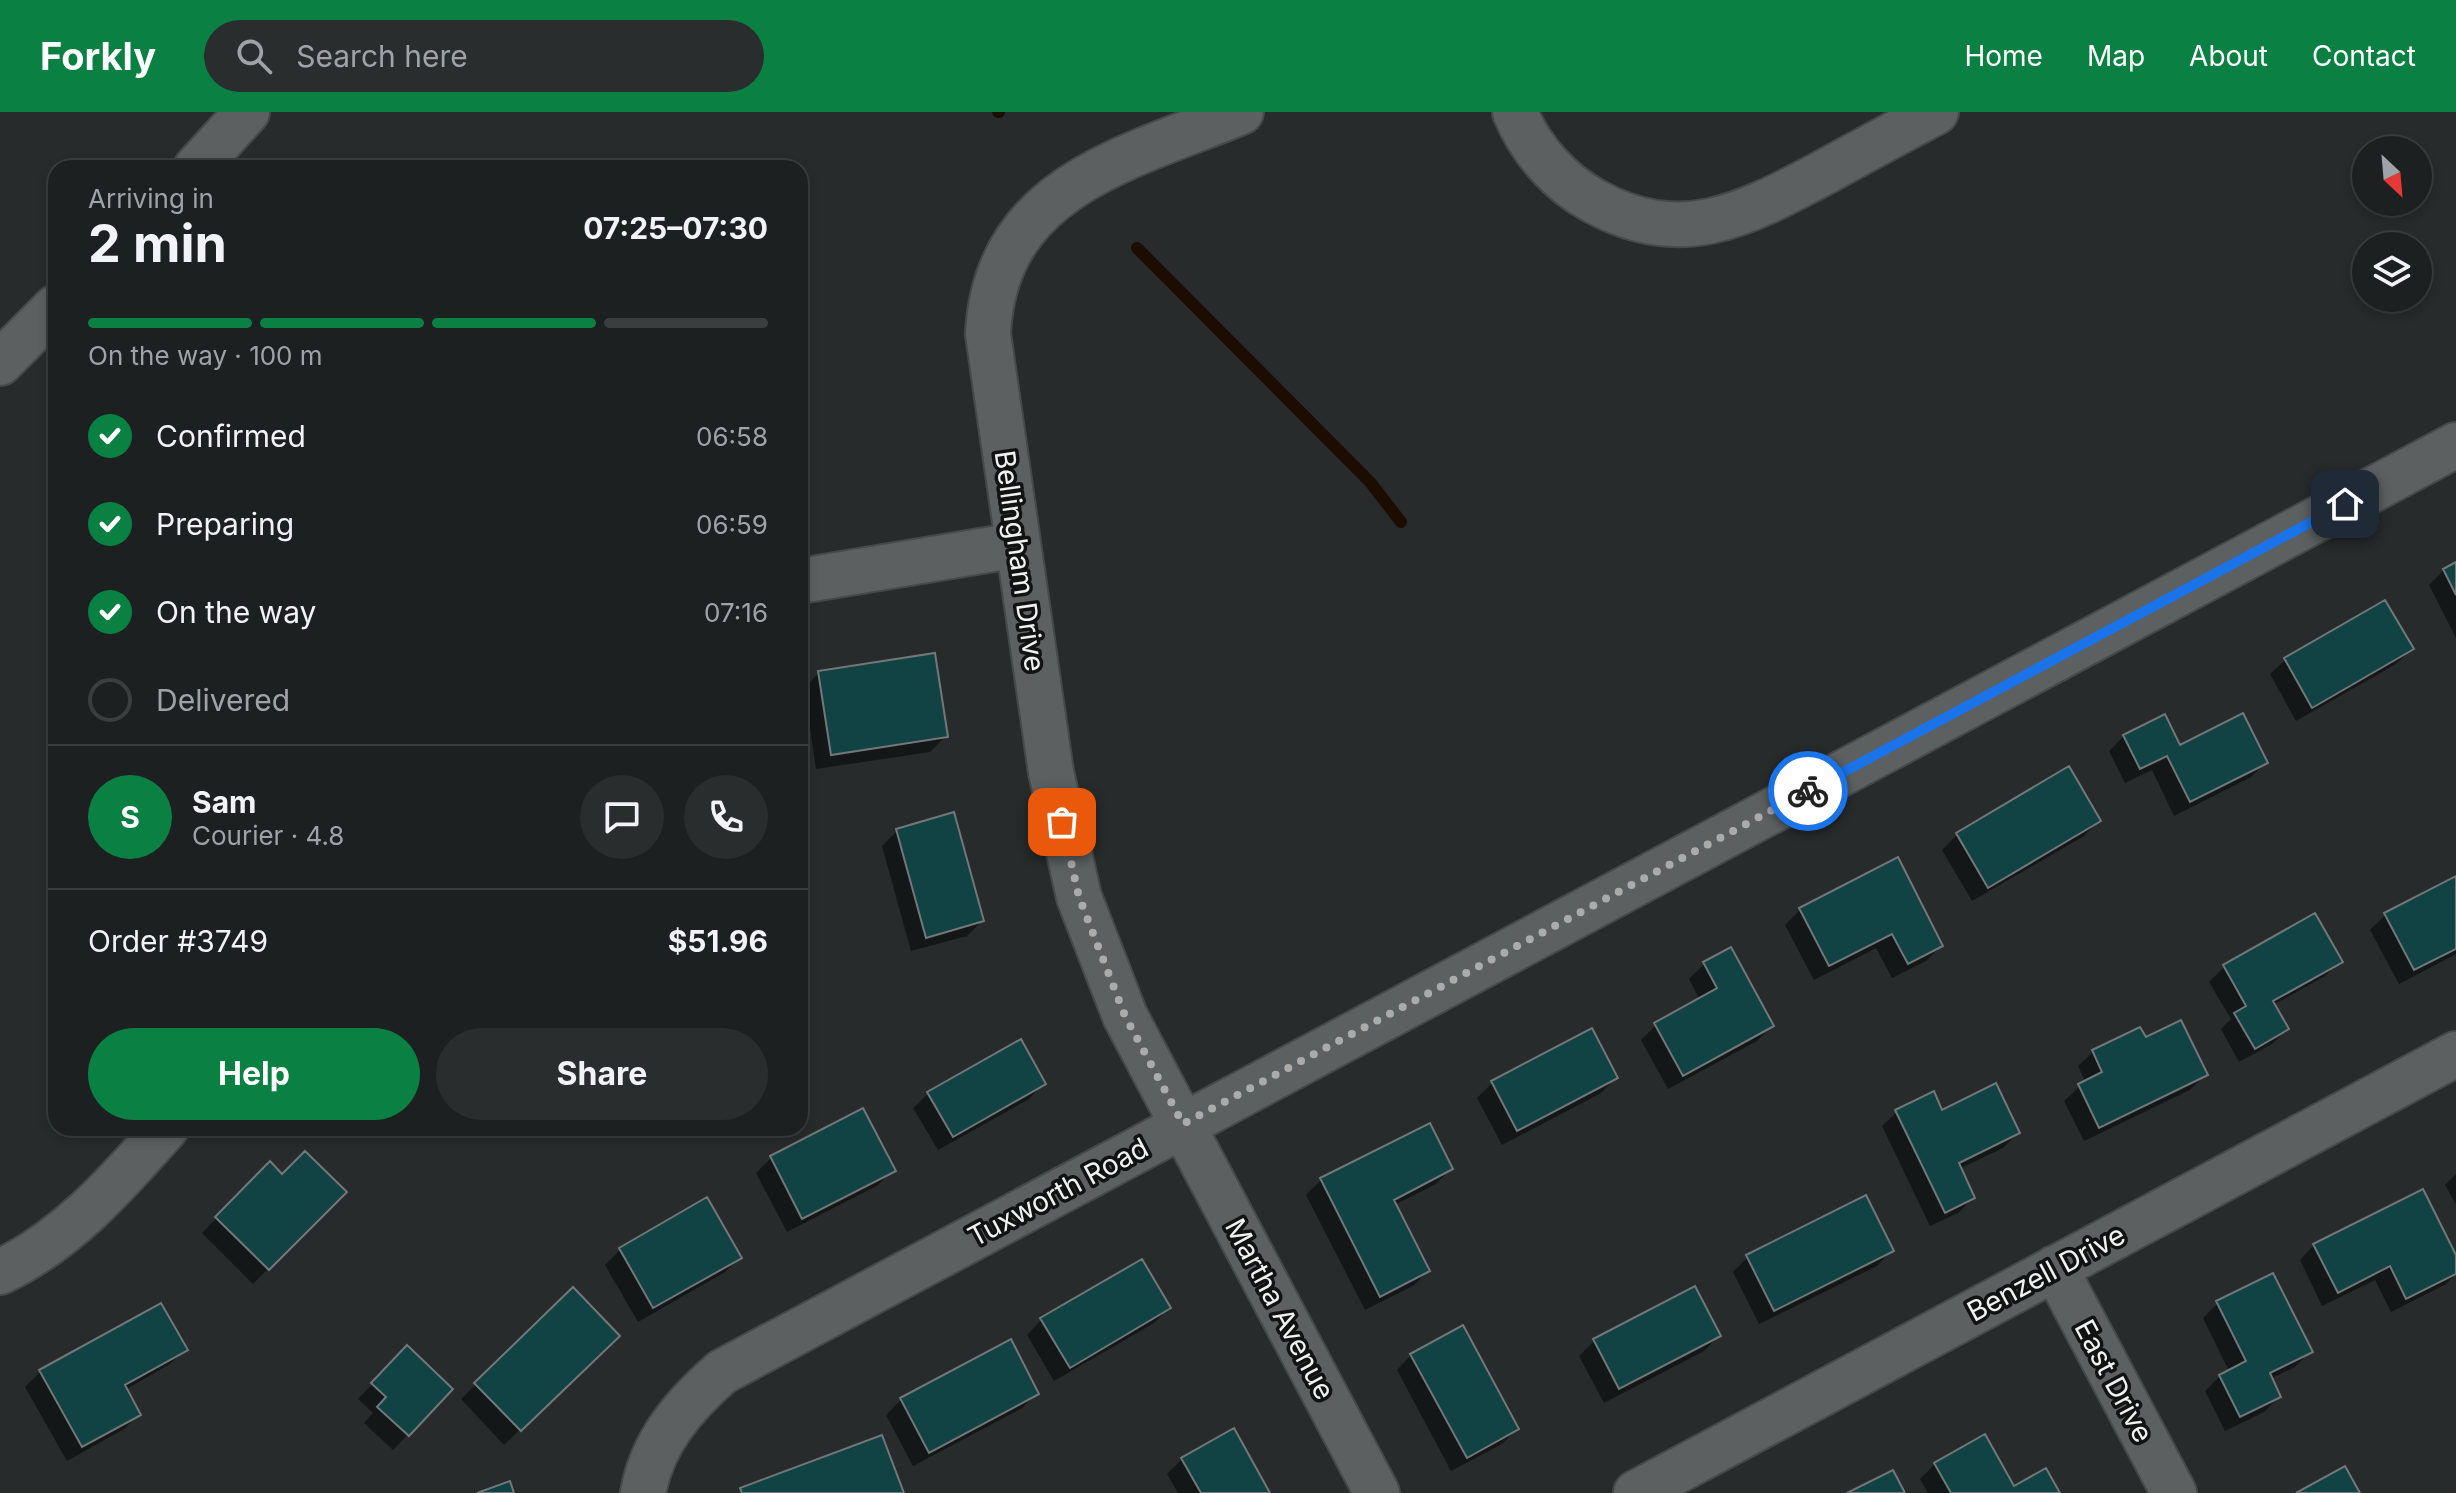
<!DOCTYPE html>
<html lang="en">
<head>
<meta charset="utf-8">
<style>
	body { margin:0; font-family:Inter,sans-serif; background:#2a2d2d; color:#f1f3f6; height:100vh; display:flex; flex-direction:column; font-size:30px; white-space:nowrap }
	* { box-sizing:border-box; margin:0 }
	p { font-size:26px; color:#a0a3a5 }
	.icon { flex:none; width:44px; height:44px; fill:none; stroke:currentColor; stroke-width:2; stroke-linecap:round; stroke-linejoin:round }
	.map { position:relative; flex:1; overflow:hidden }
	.panel { position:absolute; left:48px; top:48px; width:760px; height:976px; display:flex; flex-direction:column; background:#1d2020; border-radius:24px; box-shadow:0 4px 12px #0003,0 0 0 2px #3b3e3e }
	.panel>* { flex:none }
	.needle { width:52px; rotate:154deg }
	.controls { position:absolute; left:2352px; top:24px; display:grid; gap:16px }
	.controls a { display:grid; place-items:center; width:80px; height:80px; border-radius:50%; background:#1d2020; box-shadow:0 4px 12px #0003,0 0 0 2px #3b3e3e; font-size:40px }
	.pin { position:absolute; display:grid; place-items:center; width:68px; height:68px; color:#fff; margin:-34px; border-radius:16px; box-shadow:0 4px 12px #0006 }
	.courier { position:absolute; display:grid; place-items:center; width:80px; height:80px; margin:-40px; border:6px solid #1a73e8; border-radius:50%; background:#fff; color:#222; box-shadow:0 2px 10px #0007 }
	.head em { font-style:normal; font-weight:700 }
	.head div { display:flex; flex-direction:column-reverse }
	.head { display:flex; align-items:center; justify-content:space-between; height:136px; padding:0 40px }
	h1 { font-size:52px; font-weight:700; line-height:60px }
	.bar { display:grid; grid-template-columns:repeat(4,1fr); gap:12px 8px; align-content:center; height:96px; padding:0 40px }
	.bar i { height:10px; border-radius:6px; background:#3b3e3e }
	.bar .current { background:#0b8043 }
	.bar p { grid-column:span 4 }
	.line { display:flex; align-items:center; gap:20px; padding:0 40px; border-top:2px solid #3b3e3e }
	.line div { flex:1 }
	.round { display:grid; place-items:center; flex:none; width:84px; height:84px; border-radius:42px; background:#2a2d2d }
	ol { padding:0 40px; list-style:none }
	li { display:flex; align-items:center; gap:24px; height:88px }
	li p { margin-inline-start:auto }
	li .icon { padding:8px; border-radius:50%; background:#0b8043; color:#fff; stroke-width:4 }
	li:last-child { color:#a0a3a5 }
	li i { width:44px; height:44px; border:4px solid #3b3e3e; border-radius:50% }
	.action { display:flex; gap:16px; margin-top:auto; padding:16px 40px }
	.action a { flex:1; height:92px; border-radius:48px; background:#0b8043; color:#fff; font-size:32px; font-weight:700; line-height:92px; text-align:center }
	.action a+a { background:#2a2d2d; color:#f1f3f6 }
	header { display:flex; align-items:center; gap:48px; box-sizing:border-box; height:112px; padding:0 40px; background:#0b8043; color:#fff }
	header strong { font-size:38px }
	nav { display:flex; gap:44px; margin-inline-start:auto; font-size:28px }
	.search { width:560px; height:72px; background:#2a2d2d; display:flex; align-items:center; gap:20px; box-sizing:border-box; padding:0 28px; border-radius:44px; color:#a0a3a5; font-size:30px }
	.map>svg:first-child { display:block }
	.shadow { fill:#0007 }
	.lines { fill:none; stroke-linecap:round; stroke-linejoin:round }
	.stream { stroke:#1c0d00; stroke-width:12 }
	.building { fill:#114244; stroke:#737777; stroke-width:2 }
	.minor-casing { stroke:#464949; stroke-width:48 }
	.minor { stroke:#5c6060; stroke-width:44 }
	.done { stroke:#aaacac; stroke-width:8; stroke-dasharray:0 14.4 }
	.route { stroke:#1a73e8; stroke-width:10 }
	.labels { text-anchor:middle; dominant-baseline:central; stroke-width:7; stroke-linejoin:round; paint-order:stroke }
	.street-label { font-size:28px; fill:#f0f2f2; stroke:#111313 }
</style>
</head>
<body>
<header>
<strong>Forkly</strong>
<div class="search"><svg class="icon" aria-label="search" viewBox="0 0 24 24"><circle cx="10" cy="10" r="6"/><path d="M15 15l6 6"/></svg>Search here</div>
<nav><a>Home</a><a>Map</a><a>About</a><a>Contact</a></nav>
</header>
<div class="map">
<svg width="2456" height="1381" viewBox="0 0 2456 1381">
	<rect width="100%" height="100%" fill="#272b2b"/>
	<!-- shadow -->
	<path class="shadow" d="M2456,452V526L2429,473L2444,458Z
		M2385,490L2411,537L2396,552L2296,609L2270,562L2285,548Z
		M819,561L945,625L930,640L816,657L804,576Z
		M2124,624L2179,635L2266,650L2251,665L2174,704L2152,658L2125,671L2109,639Z
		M2068,657L2098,709L2084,724L1972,789L1942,738L1957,723Z
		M897,719L982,809L967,824L911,839L882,734Z
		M2456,766V842L2399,872L2370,818L2385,803Z
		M1800,798L1941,834L1926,849L1892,866L1876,836L1814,868L1785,813Z
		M1730,837L1772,914L1757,929L1668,977L1641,928L1656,913L1700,888L1689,867L1704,852Z
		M2340,849L2325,864L2273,893L2287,917L2272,932L2239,950L2221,917L2231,907L2209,870L2224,855Z
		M2145,928L2205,963L2190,978L2084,1029L2064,989L2085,969L2078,954L2093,940Z
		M1616,966L1601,981L1502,1033L1477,986L1492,971Z
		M1043,972L1029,987L938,1038L913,996L928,982Z
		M862,999L893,1058L878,1073L787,1120L756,1061L771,1046Z
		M1897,1000H1941L2018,1021L2003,1036L1959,1057L1973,1086L1958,1101L1930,1114L1882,1014Z
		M1429,1013L1451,1057L1436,1072L1394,1093L1428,1159L1413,1174L1365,1198L1306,1083L1321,1068Z
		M364,1016H387L376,1027Z
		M270,1052L282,1064L344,1080L253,1172L202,1121Z
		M2456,1062V1092L2445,1073Z
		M706,1088L740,1145L725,1160L638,1210L605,1153L620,1138Z
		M2314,1133L2456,1148V1162L2446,1172L2391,1200L2375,1168L2322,1194L2300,1148Z
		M1891,1139L1877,1154L1759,1212L1733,1160L1748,1145Z
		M1694,1176L1719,1224L1704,1239L1604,1291L1579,1244L1594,1229Z
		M573,1178L617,1224L504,1333L461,1287Z
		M2218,1191L2310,1240L2295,1255L2270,1267L2279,1285L2264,1300L2225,1319L2205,1279L2220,1264L2229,1259L2203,1206Z
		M1169,1196L1154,1211L1054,1269L1027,1223L1041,1208Z
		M185,1238L170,1252L125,1278L139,1302L124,1317L67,1349L25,1275L40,1260Z
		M1411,1243L1517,1317L1502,1332L1451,1359L1397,1258Z
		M392,1251L451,1277L393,1338L364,1311L373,1301L358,1287Z
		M1037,1281L1022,1296L913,1354L886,1303L901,1288Z
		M1182,1347L1268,1381H1178L1167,1362Z
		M1935,1352L2013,1377L2058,1381H1928L1920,1367Z"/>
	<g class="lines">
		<!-- stream -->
		<path class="stream" d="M998,0H999
			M1137,136L1370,370L1401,410"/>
	</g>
	<!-- building -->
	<path class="building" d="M2456,450V483L2443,457Z
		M2385,488L2414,537L2312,596L2284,546Z
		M935,541L948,625L831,643L818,559Z
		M2243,601L2268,651L2190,690L2167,644L2140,657L2123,623L2165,602L2180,633Z
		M2069,654L2101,709L1988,776L1956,721Z
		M954,700L984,809L926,826L896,717Z
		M1898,745L1943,834L1908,852L1892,822L1829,854L1799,796Z
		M2456,764V837L2414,858L2384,801Z
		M2315,801L2343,850L2273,889L2289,917L2255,937L2234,901L2246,894L2223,853Z
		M1731,835L1774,914L1683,964L1654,911L1717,876L1703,850Z
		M2181,908L2208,963L2099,1016L2078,972L2102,960L2092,938L2140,915L2146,925Z
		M1592,916L1618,966L1517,1019L1491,969Z
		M1021,927L1046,972L953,1025L927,980Z
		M1996,971L2020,1021L1959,1051L1975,1086L1945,1101L1895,998L1934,979L1942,998Z
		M863,996L896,1059L802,1107L770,1044Z
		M1430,1011L1453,1057L1394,1088L1430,1159L1380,1185L1320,1066Z
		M305,1039L347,1080L269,1158L215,1105L270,1049L282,1062Z
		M2423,1077L2456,1143V1162L2406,1187L2390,1154L2338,1181L2313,1132Z
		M1866,1083L1894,1139L1774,1199L1746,1143Z
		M707,1085L742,1146L653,1196L619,1136Z
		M1142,1147L1171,1196L1070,1256L1040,1206Z
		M2273,1161L2313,1240L2270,1261L2281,1285L2240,1305L2219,1263L2246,1249L2216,1189Z
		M1695,1174L1721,1224L1619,1277L1593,1227Z
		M573,1175L620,1224L521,1319L474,1271Z
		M161,1191L188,1238L125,1273L141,1303L82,1335L39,1258Z
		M1463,1213L1519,1317L1467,1346L1410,1242Z
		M1011,1227L1039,1282L929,1341L900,1286Z
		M407,1233L453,1277L409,1324L377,1295L386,1285L371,1271Z
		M1234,1316L1270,1381H1201L1181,1346Z
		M1985,1322L2014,1374L2046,1356L2060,1381H1951L1934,1351Z
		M882,1323L904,1381H742L740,1376Z
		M2345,1354L2360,1381H2296Z
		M1893,1358L1905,1381H1847Z
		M510,1369L514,1381H477Z"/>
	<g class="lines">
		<defs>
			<path id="minor" d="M1241,0C1127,47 995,74 988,222L1051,660L1079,785L1125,904L1377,1381
				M1515,0C1530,37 1559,70 1594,89C1681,137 1744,103 1823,61C1861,40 1898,20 1936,0
				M196,56L247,0
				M0,251L56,195
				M800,469L1017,433
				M2055,1156L2174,1381
				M0,1160C68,1128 117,1071 166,1016
				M643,1381C652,1330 684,1293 722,1260L2456,333
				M1636,1381L2456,942"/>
		</defs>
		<!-- minor casing -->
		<use href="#minor" class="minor-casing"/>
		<!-- minor -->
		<use href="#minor" class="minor"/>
	</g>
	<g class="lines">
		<!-- done -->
		<path class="done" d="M1062,710L1079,785L1125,904L1183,1012L1808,679"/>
		<!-- route -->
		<path class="route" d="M1808,679L2345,392"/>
	</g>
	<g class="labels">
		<!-- street labels -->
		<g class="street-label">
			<text transform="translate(1020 449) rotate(82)">Bellingham Drive</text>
			<text transform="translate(1058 1080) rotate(-28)">Tuxworth Road</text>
			<text transform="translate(2046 1161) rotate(-28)">Benzell Drive</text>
			<text transform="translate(1280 1197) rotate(62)">Martha Avenue</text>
			<text transform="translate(2114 1269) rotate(62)">East Drive</text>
		</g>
	</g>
</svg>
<div class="controls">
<a><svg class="needle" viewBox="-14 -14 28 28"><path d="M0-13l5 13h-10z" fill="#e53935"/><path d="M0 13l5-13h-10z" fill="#a0a3a5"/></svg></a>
<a><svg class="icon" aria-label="layers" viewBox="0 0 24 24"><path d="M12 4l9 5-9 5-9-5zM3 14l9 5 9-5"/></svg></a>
</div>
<div class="pin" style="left:1062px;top:710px;background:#ea580c"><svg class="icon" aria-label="bag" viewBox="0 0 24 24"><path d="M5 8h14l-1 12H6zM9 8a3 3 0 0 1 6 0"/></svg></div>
<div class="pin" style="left:2345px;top:392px;background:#1f2937"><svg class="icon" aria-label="home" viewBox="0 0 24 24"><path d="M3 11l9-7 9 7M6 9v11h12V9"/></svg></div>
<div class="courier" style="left:1808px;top:679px"><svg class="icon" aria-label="bike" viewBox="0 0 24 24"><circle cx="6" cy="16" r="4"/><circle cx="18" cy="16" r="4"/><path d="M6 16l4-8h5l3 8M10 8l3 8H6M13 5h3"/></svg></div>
<section class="panel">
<div class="head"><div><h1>2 min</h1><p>Arriving in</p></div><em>07:25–07:30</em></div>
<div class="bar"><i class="current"></i><i class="current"></i><i class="current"></i><i></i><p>On the way · 100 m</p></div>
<ol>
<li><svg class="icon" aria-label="check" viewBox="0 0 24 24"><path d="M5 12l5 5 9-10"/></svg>Confirmed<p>06:58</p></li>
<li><svg class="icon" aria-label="check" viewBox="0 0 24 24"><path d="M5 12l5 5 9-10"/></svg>Preparing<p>06:59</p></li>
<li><svg class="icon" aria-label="check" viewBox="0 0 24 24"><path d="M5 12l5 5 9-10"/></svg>On the way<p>07:16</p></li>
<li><i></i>Delivered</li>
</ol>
<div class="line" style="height:144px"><b class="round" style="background:#0b8043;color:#fff">S</b><div><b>Sam</b><p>Courier · 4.8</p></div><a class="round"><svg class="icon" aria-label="chat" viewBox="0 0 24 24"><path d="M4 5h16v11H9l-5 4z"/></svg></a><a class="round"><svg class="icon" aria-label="phone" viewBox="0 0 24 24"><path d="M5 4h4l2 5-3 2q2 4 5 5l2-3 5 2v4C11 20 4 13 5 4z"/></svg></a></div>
<div class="line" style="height:104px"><div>Order #3749</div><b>$51.96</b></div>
<div class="action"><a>Help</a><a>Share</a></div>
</section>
</div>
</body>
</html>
